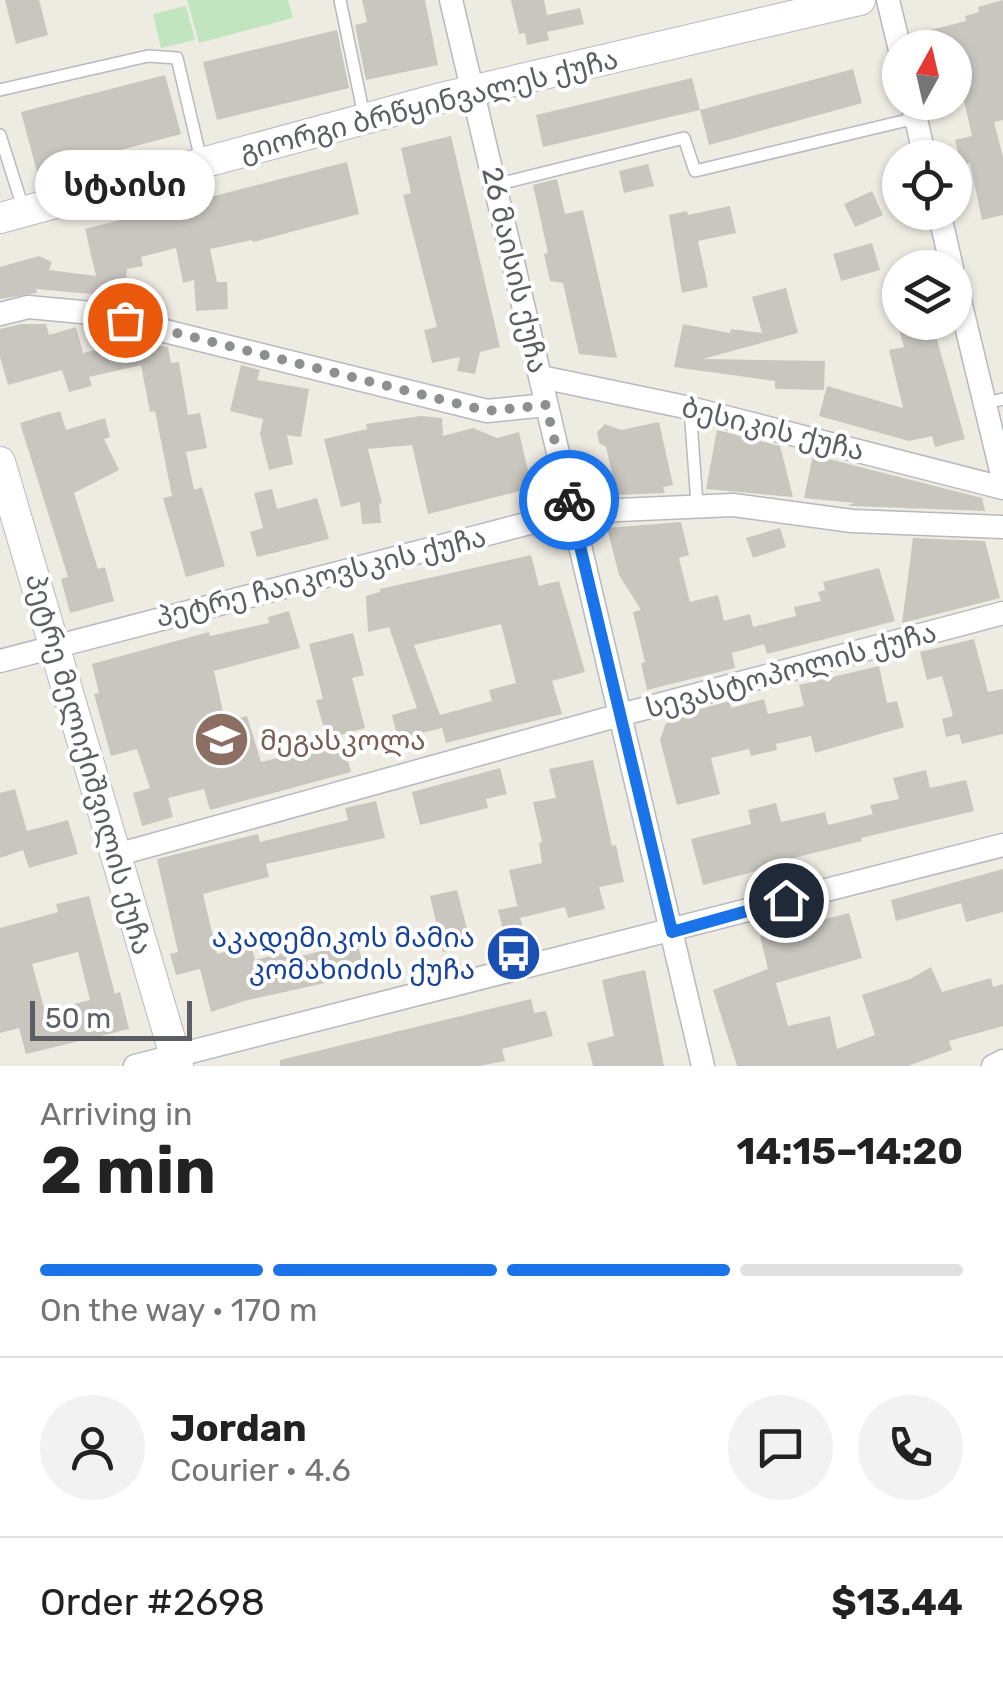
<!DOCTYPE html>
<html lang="en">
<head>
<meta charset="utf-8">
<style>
	body { margin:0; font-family:Rubik,"Noto Sans Georgian",sans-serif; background:#f2f2f2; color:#222; height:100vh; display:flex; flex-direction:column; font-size:38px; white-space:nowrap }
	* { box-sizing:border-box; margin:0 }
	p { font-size:32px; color:#767676 }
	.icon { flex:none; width:55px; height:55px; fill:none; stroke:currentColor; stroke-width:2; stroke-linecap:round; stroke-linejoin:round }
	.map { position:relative; height:1066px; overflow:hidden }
	.panel { display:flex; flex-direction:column; background:#fff; flex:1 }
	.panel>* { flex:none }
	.needle { width:65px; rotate:8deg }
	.fabs { position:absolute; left:882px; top:30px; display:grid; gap:20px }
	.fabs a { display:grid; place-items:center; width:90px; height:90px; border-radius:50%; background:#fff; box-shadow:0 2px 8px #0004; font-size:50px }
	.scale { position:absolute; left:30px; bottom:25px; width:162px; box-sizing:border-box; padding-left:10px; border:5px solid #5b5f64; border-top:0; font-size:28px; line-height:35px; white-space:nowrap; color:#5b5f64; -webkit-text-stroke:8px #fff; paint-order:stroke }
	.pin { position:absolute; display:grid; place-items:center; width:85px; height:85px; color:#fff; margin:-42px; border:5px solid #fff; border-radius:50%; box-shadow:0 2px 10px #0007 }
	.courier { position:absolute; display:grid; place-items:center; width:100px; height:100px; margin:-50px; border:8px solid #1a73e8; border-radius:50%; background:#fff; color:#222; box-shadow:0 2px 12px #0007 }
	.bubble { position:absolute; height:70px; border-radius:35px; background:#fff; box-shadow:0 2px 8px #0004; font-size:32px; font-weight:700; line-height:70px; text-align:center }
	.overview em { font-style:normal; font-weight:700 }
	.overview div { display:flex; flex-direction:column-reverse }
	.overview { display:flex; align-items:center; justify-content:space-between; height:170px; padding:0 40px }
	h1 { font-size:65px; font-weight:700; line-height:75px }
	.bar { display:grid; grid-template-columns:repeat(4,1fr); gap:15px 10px; align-content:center; height:120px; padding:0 40px }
	.bar i { height:12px; border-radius:8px; background:#e0e0e0 }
	.bar .selected { background:#1a73e8 }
	.bar p { grid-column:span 4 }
	.line { display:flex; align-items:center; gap:25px; padding:0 40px; border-top:2px solid #e0e0e0 }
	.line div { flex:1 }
	.round { display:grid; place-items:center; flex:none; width:105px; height:105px; border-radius:52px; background:#f2f2f2 }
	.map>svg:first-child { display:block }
	.green { fill:#c1e5bf }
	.building { fill:#c9c6c0; fill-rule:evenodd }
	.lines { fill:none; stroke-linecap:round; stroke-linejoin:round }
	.service-casing { stroke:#b6b9bd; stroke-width:14 }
	.minor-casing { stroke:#b6b9bd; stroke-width:25 }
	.tertiary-casing { stroke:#b6b9bd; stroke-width:32 }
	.service { stroke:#fff; stroke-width:11 }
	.minor { stroke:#fff; stroke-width:22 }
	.tertiary { stroke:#fff; stroke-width:30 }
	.done { stroke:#8e9090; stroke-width:10; stroke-dasharray:0 18 }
	.route { stroke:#1a73e8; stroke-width:12 }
	.labels { text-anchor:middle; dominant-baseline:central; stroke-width:8; stroke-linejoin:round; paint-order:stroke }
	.street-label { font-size:28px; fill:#5b5f64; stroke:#fff }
	.education-label { font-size:28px; fill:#785e54; stroke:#fff; text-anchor:start }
	.transit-label { font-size:28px; fill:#164399; stroke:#fff; text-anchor:end }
</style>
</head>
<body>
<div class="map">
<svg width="1003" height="1066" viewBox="0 0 1003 1066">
	<rect width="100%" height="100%" fill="#eeebe3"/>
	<!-- green -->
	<path class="green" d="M187,0H288L293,18L199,43Z
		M186,6L195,40L161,48L153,14Z"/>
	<!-- building -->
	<path class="building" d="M5,0H39L48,35L16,44Z
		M362,0H425L438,65L366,80L355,25L367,22Z
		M511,0H544L547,15L580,8L584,24L547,32L549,40L527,45L525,33L519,34Z
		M1003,0V120L994,122L1003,157V215L982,220L970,163L961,165L955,140L972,136L959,79L955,80V41L931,47L927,31L966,21L965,16L979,12L978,7Z
		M337,30L349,88L217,120L203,62Z
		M853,69L862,103L709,145L700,110Z
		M165,75L181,134L37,172L21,112Z
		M692,78L700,110L543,147L536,115Z
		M451,136L500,347L480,352L475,374L457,371L460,357L432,363L424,330L437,327L403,195L411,193L401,148Z
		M347,162L359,214L253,242L252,240L210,249L217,282H227L228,309L196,311L194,280L183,283L176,248L141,257L143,266L127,269L125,297L36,289L37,293L0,299V267L39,256L52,262L49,270L96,276L85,229Z
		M648,164L654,186L624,193L619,171Z
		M557,179L565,214L583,210L617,358L579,354L563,283L550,281L544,254L548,253L533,185Z
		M872,191L883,215L855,227L844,204Z
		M730,206L736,233L698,241L708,287L682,293L669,215L687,211L688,215Z
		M872,243L880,270L841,281L833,254Z
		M786,288L798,333L703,359L825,361L824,390L775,389V381L674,367L683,324L730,333L731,329L762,333L752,297Z
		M897,322H932L965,439L935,447L932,436L909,441L819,416L827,386L903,408L889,350L904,347Z
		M21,324H46L49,335L76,327L83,353L131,342L168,347L171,363L179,362L188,415L200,413L207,448L186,452L194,490L202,487L225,566L186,577L163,498L172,496L155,411L150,412L141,365L89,377L92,386L69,392L62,370L8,385L0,357V329Z
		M241,365L260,370L257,380L309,389L301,437L287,435L293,464L269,470L260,434L263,419L230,411Z
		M60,411L66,430L105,418L110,437L104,439L119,470L74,493L98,569L105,567L114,601L70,613L61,579L68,577L20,423Z
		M421,416L442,418L443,436L473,428L497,438L519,432L532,488L428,514L412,445L368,449L382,503L379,504L381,523L362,524L360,502L341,507L324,439L367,429L366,424Z
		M659,422L673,485L663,487L665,493L617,495L606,447L599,443L597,432L605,424L621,430Z
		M717,430L780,446L793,497L706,489Z
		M813,455L982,498L985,511L853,506L848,505L855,503L804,498Z
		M272,489L277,509L317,498L329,539L257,557L250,532L263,528L254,493Z
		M681,522L689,555L679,558L690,602L718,595L724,621L750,614L753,627L796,616L794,607L821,601L818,592L825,590L823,582L879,568L895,621L767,654L764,644L732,653L735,668L647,690L641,663L645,662L633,612L641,610L619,575L607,528Z
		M780,528L786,547L753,558L746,538Z
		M913,538L985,541L1000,598L902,623Z
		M531,555L539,586L559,581L585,672L552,681L562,714L446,743L442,728L398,739L392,715L417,708L389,627L368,632L366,596L380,592V589ZM501,624L516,683L489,690L492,701L440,715L414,645Z
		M289,611L300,648L214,671L225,721L247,716L261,762L343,742L351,772L210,810L204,789L168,798L173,817L142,826L133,793L150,788L137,749L111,756L94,694L99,693L92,664L209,632L210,636L269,623L268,617Z
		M353,633L364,675L352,678L365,728L327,739L316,700L323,699L309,644Z
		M974,639L988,692L1003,689V734L962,744L959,734L946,737L942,719L953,716L942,676L927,680L920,652Z
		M879,666L887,703L897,701L904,727L815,753L811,736L776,744L777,750L751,756L749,749L711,758L720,794L677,805L660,740L665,725L674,716L730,701L731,708L764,699L768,714L804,706L799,685Z
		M593,760L612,846L616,845L624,882L599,887L605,909L568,918L565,907L520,918L509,870L542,863L539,843L542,842L533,802L556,798L549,769Z
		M500,768L507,794L486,799L488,808L420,825L412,792Z
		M926,770L930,788L966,780L974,811L861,838L862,841L790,859L791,862L703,885L691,839L751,824L748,810L776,803L781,822L825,812L828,825L873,814L870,805L899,799L893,778Z
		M15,789L27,831L68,820L78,854L29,868L23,850L0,858V793Z
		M376,801L385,838L266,864L269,877L203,894L217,954L251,945L255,960L291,951L293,958L357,942L366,974L244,1001L211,1012L200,969L176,975L170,954L178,952L157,859L258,834L260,842L348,820L345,808Z
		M1003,869V912L966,922L961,903L896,921L891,900Z
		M457,890L471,945L443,952L430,896Z
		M89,896L115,994L120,992L129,1029L26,1054L19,1028L0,1033V928L58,912L56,904ZM78,952L90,1000L45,1011L32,964Z
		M517,906L525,936L506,941L498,910Z
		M849,913L862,958L776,983L788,1026L830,1016L837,1049L875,1035L862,995L910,979L931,967L942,992L991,978L993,987L1003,984V1026L949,1041L952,1050L908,1066H737L713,990L768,969L760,936Z
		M645,970L664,1066H593L587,1043L614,1036L602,980Z
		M531,999L534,1013L546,1011L553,1036L502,1049L505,1061L479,1066H280V1060Z"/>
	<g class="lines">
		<defs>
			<path id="service" d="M340,0L364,116
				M0,90L148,56L177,58L201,160
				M0,135L24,211
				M495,185L684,138L695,171L916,118
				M986,403L1003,399
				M690,408L697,504"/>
			<path id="minor" d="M451,0L703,1066
				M888,0L900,50
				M912,102L925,158
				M939,212L952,268
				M955,280L1003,479
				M0,314L28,307L92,313L487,411L546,405
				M541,377L690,408L1003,488
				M0,661L572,512L733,505L852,521L1003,527
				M116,855L620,715L1003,613
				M135,1066L1003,845
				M993,1066L1003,1061"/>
			<path id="tertiary" d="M0,218L445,97L860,0
				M0,462L178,1066"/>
		</defs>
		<!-- service casing -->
		<use href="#service" class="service-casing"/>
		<!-- minor casing -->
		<use href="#minor" class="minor-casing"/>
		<!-- tertiary casing -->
		<use href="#tertiary" class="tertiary-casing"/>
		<!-- service -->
		<use href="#service" class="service"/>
		<!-- minor -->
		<use href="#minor" class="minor"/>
		<!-- tertiary -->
		<use href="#tertiary" class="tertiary"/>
	</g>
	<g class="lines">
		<!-- done -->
		<path class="done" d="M125,320L487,411L546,405L569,500"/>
		<!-- route -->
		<path class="route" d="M569,500L672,932L786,900"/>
	</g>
	<!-- icons -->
	<defs>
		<symbol id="school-disc" viewBox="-11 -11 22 22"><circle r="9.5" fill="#8d6e63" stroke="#fff"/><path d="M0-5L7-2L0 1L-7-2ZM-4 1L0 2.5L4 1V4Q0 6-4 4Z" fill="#fff"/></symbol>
		<symbol id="bus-disc" viewBox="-11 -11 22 22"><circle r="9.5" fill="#1a4fb4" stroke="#fff"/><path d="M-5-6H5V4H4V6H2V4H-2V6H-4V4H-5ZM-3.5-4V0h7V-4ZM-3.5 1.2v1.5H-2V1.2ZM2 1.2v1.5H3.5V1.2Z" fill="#fff"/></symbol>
	</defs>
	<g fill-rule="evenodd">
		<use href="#school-disc" x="190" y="708" width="63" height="63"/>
		<use href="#bus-disc" x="482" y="922" width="63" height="63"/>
	</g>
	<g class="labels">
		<!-- street labels -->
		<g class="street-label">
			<text transform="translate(429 105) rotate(-14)">გიორგი ბრწყინვალეს ქუჩა</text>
			<text transform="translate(515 270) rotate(77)">26 მაისის ქუჩა</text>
			<text transform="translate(773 429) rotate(14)">ბესიკის ქუჩა</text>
			<text transform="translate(321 577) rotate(-14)">პეტრე ჩაიკოვსკის ქუჩა</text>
			<text transform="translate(791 670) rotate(-15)">სევასტოპოლის ქუჩა</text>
			<text transform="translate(89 764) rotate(74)">პეტრე მელიქიშვილის ქუჩა</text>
		</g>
		<!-- education labels -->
		<g class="education-label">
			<text x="260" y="740">მეგასკოლა</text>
		</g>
		<!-- transit labels -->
		<g class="transit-label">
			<text x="475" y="937">აკადემიკოს მამია<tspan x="475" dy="32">კომახიძის ქუჩა</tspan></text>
		</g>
	</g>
</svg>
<div class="fabs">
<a><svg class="needle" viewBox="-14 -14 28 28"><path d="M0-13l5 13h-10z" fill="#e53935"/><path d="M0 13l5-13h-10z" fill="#767676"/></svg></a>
<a><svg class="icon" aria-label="locate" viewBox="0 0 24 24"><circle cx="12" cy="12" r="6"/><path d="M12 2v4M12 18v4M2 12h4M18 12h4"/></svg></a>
<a><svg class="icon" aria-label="layers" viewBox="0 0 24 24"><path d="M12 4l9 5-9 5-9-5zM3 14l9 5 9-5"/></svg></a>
</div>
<div class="scale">50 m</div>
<div class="pin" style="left:125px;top:320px;background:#ea580c"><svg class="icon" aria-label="bag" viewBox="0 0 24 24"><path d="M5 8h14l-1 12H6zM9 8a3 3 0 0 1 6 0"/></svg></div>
<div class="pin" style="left:786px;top:900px;background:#1f2937"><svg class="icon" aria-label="home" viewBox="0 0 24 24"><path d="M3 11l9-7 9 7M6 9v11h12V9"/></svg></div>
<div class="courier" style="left:569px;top:500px"><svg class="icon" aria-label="bike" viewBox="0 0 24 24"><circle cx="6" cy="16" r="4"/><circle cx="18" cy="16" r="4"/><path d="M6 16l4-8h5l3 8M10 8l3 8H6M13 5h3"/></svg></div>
<div class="bubble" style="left:35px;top:150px;width:180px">სტაისი</div>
</div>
<section class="panel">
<div class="overview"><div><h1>2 min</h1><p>Arriving in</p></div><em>14:15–14:20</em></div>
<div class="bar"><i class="selected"></i><i class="selected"></i><i class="selected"></i><i></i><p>On the way · 170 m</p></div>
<div class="line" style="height:180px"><a class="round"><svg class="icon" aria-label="person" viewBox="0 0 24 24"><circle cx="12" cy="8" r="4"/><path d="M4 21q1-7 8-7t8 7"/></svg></a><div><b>Jordan</b><p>Courier · 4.6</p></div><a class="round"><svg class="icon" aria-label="chat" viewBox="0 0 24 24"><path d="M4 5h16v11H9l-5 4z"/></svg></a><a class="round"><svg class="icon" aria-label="phone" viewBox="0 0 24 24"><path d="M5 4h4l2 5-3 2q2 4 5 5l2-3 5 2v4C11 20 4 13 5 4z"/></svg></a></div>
<div class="line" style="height:130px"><div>Order #2698</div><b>$13.44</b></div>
</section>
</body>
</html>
